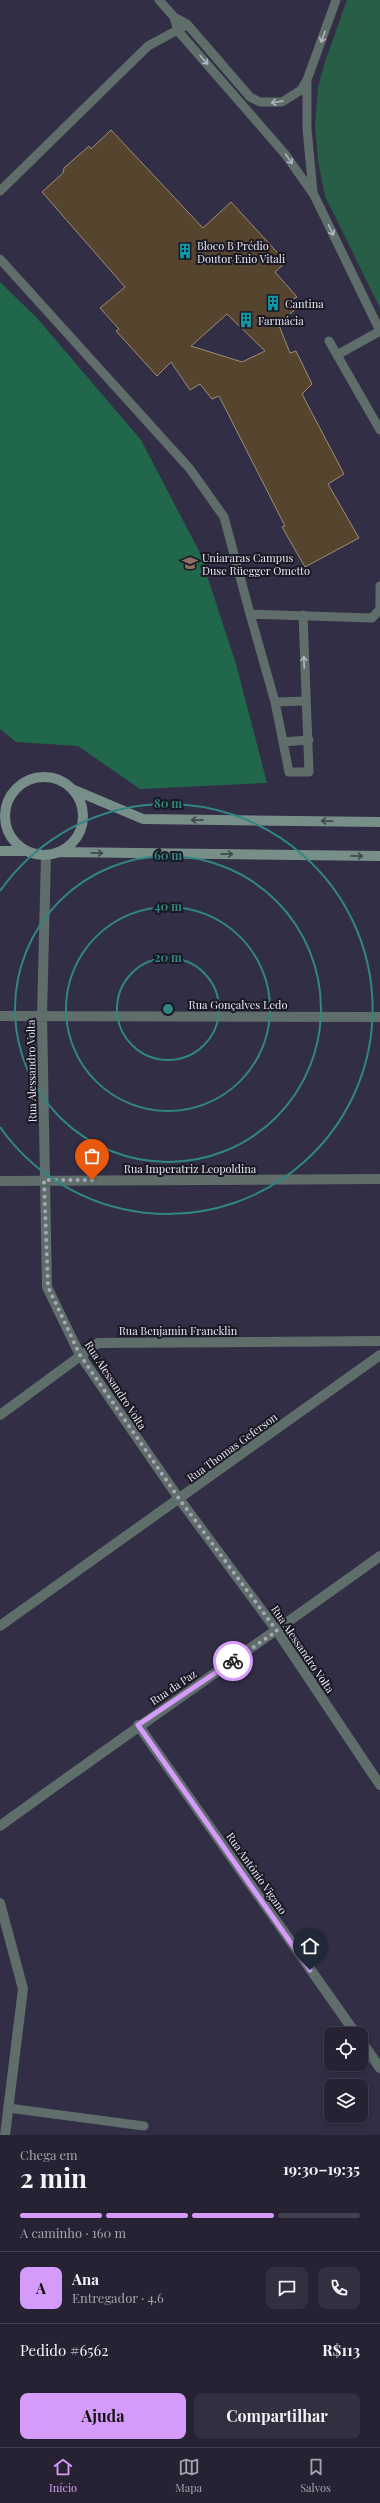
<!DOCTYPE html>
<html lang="pt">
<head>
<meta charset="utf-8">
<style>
	body { margin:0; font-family:"Playfair Display",serif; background:#322f40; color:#f1f3f6; height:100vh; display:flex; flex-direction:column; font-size:15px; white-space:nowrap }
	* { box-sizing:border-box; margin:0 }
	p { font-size:13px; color:#a4a4ac }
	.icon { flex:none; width:22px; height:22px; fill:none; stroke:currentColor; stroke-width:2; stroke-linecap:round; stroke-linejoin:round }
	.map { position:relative; height:2135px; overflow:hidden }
	.drawer { display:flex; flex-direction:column; background:#262234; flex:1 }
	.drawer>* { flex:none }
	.controls { position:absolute; left:324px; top:2027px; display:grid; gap:8px }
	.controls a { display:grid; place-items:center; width:44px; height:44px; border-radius:8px; background:#262234; box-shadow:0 2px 6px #0003,0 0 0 1px #423f4f; font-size:20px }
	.pin { position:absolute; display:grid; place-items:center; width:34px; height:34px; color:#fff; margin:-41px -17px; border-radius:50% 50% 50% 0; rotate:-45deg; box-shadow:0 0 4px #0007 }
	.pin .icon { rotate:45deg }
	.courier { position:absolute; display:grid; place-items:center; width:40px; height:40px; margin:-20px; border:3px solid #d59bfa; border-radius:50%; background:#fff; color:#222; box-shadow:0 1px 5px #0007 }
	.headline em { font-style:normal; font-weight:700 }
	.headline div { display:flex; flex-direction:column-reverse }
	.headline { display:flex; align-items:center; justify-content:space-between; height:68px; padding:0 20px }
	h1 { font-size:26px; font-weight:700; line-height:30px }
	.bar { display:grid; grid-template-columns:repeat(4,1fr); gap:6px 4px; align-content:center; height:48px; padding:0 20px }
	.bar i { height:5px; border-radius:3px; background:#423f4f }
	.bar .on { background:#d59bfa }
	.bar p { grid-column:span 4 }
	.line { display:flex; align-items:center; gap:10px; padding:0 20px; border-top:1px solid #423f4f }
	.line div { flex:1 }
	.round { display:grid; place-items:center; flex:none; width:42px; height:42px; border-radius:8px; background:#322f40 }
	.button { display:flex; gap:8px; margin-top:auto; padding:8px 20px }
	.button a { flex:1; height:46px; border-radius:8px; background:#d59bfa; color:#111; font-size:16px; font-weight:700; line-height:46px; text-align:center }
	.button a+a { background:#322f40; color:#f1f3f6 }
	.tabs { display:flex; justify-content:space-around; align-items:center; height:56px; border-top:1px solid #423f4f; background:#262234; font-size:11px; color:#a4a4ac }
	.tabs a { display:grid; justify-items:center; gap:2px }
	.tabs .on { color:#d59bfa }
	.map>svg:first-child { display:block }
	.green { fill:#285d46 }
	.forest { fill:#20674b }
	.building { fill:#55452f; stroke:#9f8c74; fill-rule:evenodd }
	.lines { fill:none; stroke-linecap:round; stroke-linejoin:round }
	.lane { stroke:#5f6e6a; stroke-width:9 }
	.street { stroke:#5f6e6a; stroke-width:10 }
	.secondary { stroke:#788f89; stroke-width:10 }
	.oneway { stroke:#b1b7be }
	.oneway2 { stroke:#40484c }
	.done { stroke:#a8a6b8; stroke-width:4; stroke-dasharray:0 7.2 }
	.route { stroke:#d59bfa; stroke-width:5 }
	.ring { fill:none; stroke:#308782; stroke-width:2 }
	.labels { text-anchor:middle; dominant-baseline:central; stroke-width:4; stroke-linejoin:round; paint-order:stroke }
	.poi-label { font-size:11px; fill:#e8e7f6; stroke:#1a1823; text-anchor:start }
	.street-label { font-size:11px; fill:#e8e7f6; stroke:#1a1823 }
	.centre { fill:#308782; stroke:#1a1823; stroke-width:2 }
	.ring-label { font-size:12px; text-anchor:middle; font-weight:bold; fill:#308782; stroke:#1a1823; stroke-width:4; stroke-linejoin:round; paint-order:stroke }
</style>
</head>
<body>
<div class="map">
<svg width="380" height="2135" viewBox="0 0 380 2135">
	<rect width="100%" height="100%" fill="#322e45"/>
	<!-- green -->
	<path class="green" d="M347,0H380V308L325,196L318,161L315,126L318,87L325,62Z"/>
	<!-- forest -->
	<path class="forest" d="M0,282L37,318L141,440L199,551L236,664L267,783L140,789L78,746L16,742L0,729Z"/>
	<!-- building -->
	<path class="building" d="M111,130L203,228L231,202L286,262L275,272L297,297L289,301L296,309L278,323L290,353L296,351L312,384L302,394L344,474L328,484L359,538L305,567L282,527L285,526L219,396L212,399L200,384L190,390L171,362L157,376L116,331L119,329L100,308L125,287L42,192L63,173L64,168L89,146L91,149ZM227,314L265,351L242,362L191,346Z"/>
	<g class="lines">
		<!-- lane -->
		<path class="lane" d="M159,0L174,17L187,24L250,97L260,102H282L301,90L307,80L336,0
			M174,17L178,31L285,154L314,195L380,331
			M307,82V129L313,192
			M0,191L148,46L183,27
			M0,259L190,469L224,517L250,614L372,618L380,609V586
			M329,341L380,430
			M337,355L380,331
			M250,614L275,702L289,772H309L303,615
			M275,702L306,701
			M283,742L309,740
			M8,2108L144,2126"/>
		<!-- street -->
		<path class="street" d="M46,855L42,1016L47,1287L80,1355L180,1500L277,1631L380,1785
			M0,1016L380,1017
			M0,1181L380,1179
			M0,1415L98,1343L380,1341
			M0,1626L380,1355
			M138,1725L356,2034
			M0,1826C126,1734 254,1647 380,1556
			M0,1903L23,1989L5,2135
			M361,2041L380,2068"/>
		<!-- secondary -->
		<path class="secondary" d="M5 816a39 39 0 1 1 78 0a39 39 0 1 1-78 0Z
			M72,789L143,819L380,822
			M0,851H27
			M58,852L380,856"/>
	</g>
	<!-- one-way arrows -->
	<defs><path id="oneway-shaft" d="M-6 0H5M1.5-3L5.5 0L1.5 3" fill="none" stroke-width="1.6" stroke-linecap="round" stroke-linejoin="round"/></defs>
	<g class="oneway">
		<use href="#oneway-shaft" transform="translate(323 37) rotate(110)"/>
		<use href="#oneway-shaft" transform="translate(204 60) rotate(48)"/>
		<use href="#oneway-shaft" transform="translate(277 102) rotate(171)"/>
		<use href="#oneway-shaft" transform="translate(289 159) rotate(55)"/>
		<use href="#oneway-shaft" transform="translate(331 230) rotate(64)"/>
		<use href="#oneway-shaft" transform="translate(304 662) rotate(-92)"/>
	</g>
	<g class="oneway2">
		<use href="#oneway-shaft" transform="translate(197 820) rotate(-179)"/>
		<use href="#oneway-shaft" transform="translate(327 821) rotate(-179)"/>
		<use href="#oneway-shaft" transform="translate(97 853) rotate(1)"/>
		<use href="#oneway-shaft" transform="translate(227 854) rotate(1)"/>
		<use href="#oneway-shaft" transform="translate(357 856) rotate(1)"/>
	</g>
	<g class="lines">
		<!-- done -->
		<path class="done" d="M92,1180H44L48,1287L80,1355L180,1500L277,1631L233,1661"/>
		<!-- route -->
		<path class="route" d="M233,1661L138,1725L310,1970"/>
	</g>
	<!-- distance rings -->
	<g class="ring">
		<circle cx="168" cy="1009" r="51"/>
		<circle cx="168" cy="1009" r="102"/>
		<circle cx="168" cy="1009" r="153"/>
		<path d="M0 891A205 205 0 1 1 0 1127"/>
	</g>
	<!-- icons -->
	<defs>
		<symbol id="building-bare" viewBox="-9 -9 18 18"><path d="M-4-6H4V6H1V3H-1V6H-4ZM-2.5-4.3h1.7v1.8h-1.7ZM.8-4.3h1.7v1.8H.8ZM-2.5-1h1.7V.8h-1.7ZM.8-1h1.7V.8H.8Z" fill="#0f9aa8" stroke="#1a1823" stroke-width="2.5" paint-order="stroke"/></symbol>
		<symbol id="university-bare" viewBox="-9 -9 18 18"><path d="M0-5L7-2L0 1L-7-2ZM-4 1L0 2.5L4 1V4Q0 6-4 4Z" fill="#8d6e63" stroke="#1a1823" stroke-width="2.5" paint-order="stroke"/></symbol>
	</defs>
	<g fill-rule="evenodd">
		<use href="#building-bare" x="174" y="240" width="22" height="22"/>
		<use href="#building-bare" x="262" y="292" width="22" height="22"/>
		<use href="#building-bare" x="235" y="309" width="22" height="22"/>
		<use href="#university-bare" x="179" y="552" width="22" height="22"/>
	</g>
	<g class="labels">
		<!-- poi labels -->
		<g class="poi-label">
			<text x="197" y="245">Bloco B Prédio<tspan x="197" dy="13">Doutor Enio Vitali</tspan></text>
			<text x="285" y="303">Cantina</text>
			<text x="258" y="320">Farmácia</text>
			<text x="202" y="557">Uniararas Campus<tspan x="202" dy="13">Duse Rüegger Ometto</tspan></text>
		</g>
		<!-- street labels -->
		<g class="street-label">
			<text x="238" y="1004">Rua Gonçalves Ledo</text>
			<text transform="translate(31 1071) rotate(-91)">Rua Alessandro Volta</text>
			<text x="190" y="1168">Rua Imperatriz Leopoldina</text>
			<text x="178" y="1330">Rua Benjamin Francklin</text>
			<text transform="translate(116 1385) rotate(57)">Rua Alessandro Volta</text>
			<text transform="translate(232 1447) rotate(-36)">Rua Thomas Geferson</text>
			<text transform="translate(303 1649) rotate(56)">Rua Alessandro Volta</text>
			<text transform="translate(173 1687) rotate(-34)">Rua da Paz</text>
			<text transform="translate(257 1873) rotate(55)">Rua Antônio Vigano</text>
		</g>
	</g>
	<circle cx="168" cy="1009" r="6" class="centre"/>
	<g class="ring-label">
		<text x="168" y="808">80 m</text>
		<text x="168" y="860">60 m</text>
		<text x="168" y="911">40 m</text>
		<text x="168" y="962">20 m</text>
	</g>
</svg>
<div class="controls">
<a><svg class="icon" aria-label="locate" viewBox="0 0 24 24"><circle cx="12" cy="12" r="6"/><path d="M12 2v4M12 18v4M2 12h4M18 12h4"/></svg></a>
<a><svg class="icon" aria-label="layers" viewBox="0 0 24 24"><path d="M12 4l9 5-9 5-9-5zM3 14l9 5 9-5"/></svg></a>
</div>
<div class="pin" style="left:92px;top:1180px;background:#ea580c"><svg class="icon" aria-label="bag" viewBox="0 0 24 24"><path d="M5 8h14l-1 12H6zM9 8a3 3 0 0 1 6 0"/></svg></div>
<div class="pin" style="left:310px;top:1970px;background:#1f2937"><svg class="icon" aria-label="home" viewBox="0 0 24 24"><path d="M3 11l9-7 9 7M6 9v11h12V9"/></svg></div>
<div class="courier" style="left:233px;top:1661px"><svg class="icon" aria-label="bike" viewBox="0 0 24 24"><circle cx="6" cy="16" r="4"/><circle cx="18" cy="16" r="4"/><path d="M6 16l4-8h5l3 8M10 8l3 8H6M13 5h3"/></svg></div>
</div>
<section class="drawer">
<div class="headline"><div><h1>2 min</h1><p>Chega em</p></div><em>19:30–19:35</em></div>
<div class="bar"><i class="on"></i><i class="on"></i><i class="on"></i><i></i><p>A caminho · 160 m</p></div>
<div class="line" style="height:72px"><b class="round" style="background:#d59bfa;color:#111">A</b><div><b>Ana</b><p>Entregador · 4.6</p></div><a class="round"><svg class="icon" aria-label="chat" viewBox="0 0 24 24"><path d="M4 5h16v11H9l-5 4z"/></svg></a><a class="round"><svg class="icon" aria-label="phone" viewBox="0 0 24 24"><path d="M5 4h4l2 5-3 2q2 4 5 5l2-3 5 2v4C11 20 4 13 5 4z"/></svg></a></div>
<div class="line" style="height:52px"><div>Pedido #6562</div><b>R$113</b></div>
<div class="button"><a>Ajuda</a><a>Compartilhar</a></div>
</section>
<nav class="tabs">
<a class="on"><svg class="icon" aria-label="home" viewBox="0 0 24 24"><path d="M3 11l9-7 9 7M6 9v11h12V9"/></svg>Início</a>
<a><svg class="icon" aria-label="map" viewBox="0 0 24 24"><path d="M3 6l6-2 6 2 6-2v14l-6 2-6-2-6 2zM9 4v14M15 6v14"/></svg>Mapa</a>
<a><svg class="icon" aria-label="saved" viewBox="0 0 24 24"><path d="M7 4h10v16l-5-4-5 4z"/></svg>Salvos</a>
</nav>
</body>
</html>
